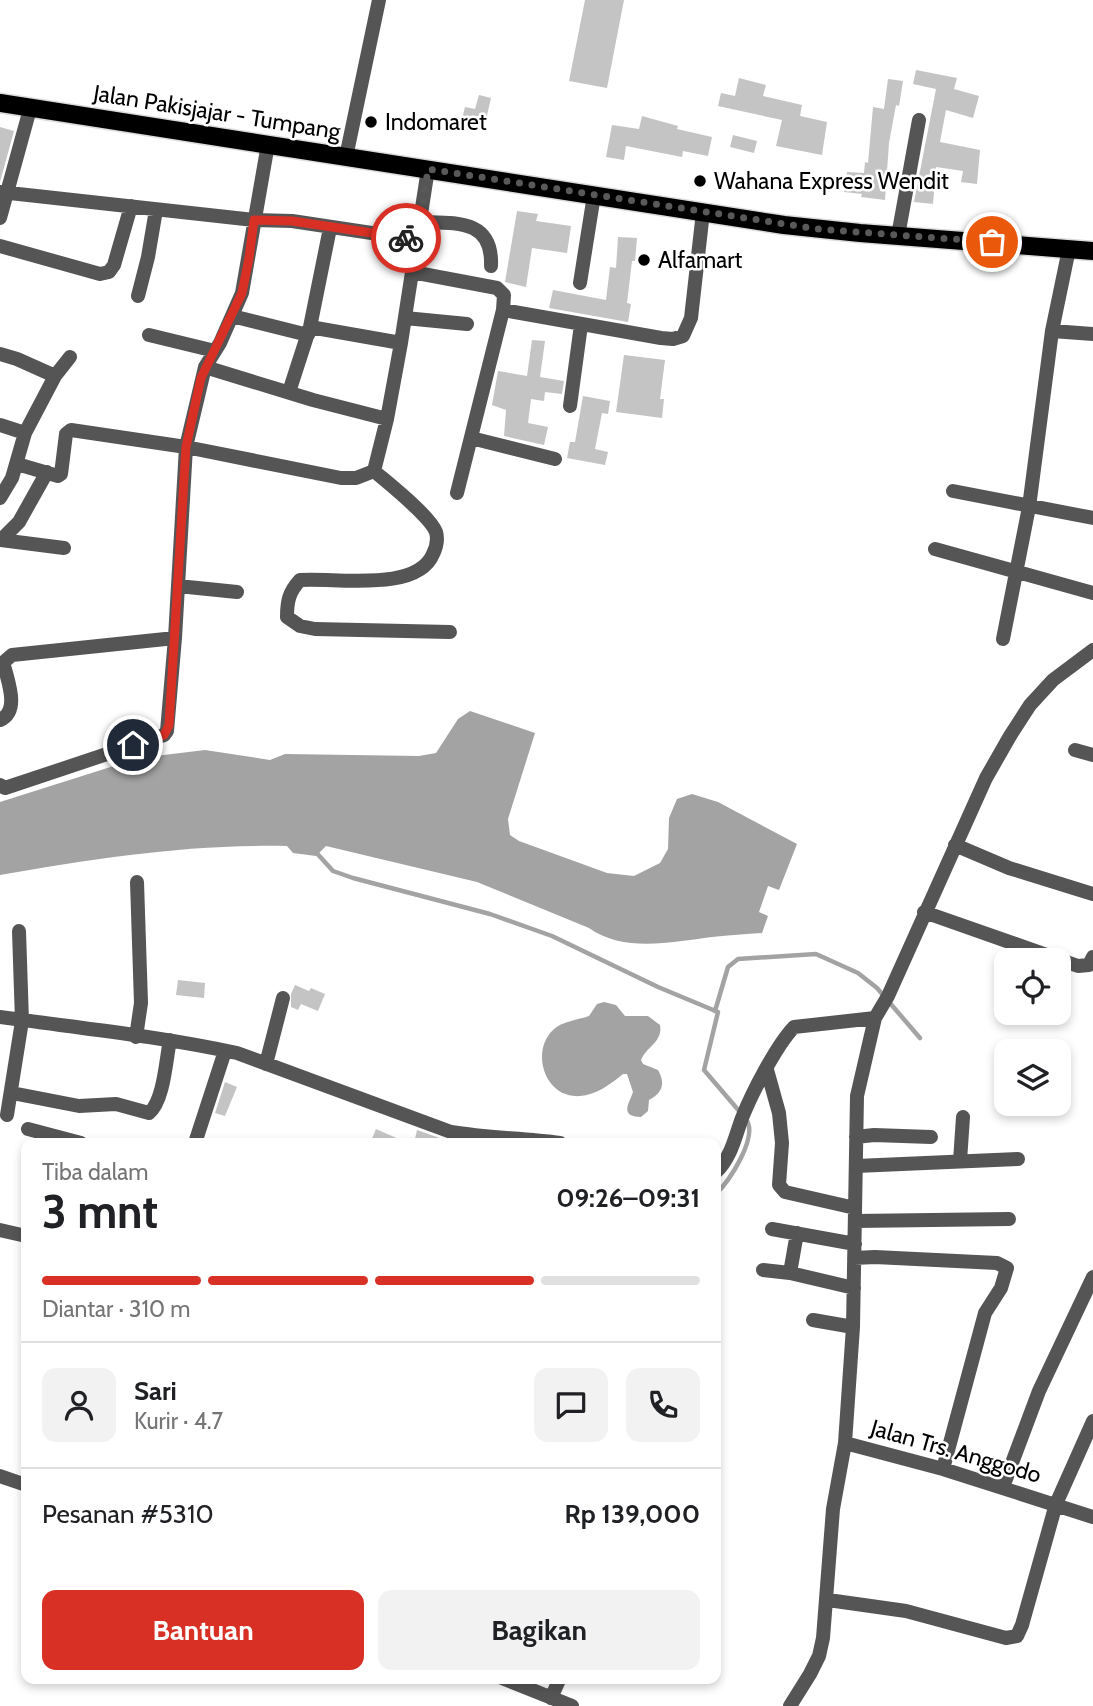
<!DOCTYPE html>
<html lang="id">
<head>
<meta charset="utf-8">
<style>
	body { margin:0; font-family:Cabin,sans-serif; background:#f2f2f2; color:#202124; height:100vh; display:flex; flex-direction:column; font-size:26px; white-space:nowrap }
	* { box-sizing:border-box; margin:0 }
	p { font-size:23px; color:#757577 }
	.icon { flex:none; width:38px; height:38px; fill:none; stroke:currentColor; stroke-width:2; stroke-linecap:round; stroke-linejoin:round }
	.map { position:relative; flex:1; overflow:hidden }
	.panel { position:absolute; left:21px; top:1138px; width:700px; height:546px; display:flex; flex-direction:column; background:#fff; border-radius:14px; box-shadow:0 4px 10px #0003 }
	.panel>* { flex:none }
	.fabs { position:absolute; left:994px; top:948px; display:grid; gap:14px }
	.fabs a { display:grid; place-items:center; width:77px; height:77px; border-radius:14px; background:#fff; box-shadow:0 4px 10px #0003; font-size:35px }
	.pin { position:absolute; display:grid; place-items:center; width:60px; height:60px; color:#fff; margin:-30px; border:4px solid #fff; border-radius:50%; box-shadow:0 2px 7px #0007 }
	.courier { position:absolute; display:grid; place-items:center; width:70px; height:70px; margin:-35px; border:5px solid #d93025; border-radius:50%; background:#fff; color:#222; box-shadow:0 2px 9px #0007 }
	.overview em { font-style:normal; font-weight:800 }
	.overview div { display:flex; flex-direction:column-reverse }
	.overview { display:flex; align-items:center; justify-content:space-between; height:119px; padding:0 21px }
	h1 { font-size:46px; font-weight:800; line-height:52px }
	.bar { display:grid; grid-template-columns:repeat(4,1fr); gap:10px 7px; align-content:center; height:84px; padding:0 21px }
	.bar i { height:9px; border-radius:5px; background:#e0e0e0 }
	.bar .selected { background:#d93025 }
	.bar p { grid-column:span 4 }
	.line { display:flex; align-items:center; gap:18px; padding:0 21px; border-top:2px solid #e0e0e0 }
	.line div { flex:1 }
	.round { display:grid; place-items:center; flex:none; width:74px; height:74px; border-radius:14px; background:#f2f2f2 }
	.button { display:flex; gap:14px; margin-top:auto; padding:14px 21px }
	.button a { flex:1; height:80px; border-radius:14px; background:#d93025; color:#fff; font-size:28px; font-weight:800; line-height:80px; text-align:center }
	.button a+a { background:#f2f2f2; color:#202124 }
	.map>svg:first-child { display:block }
	.water { fill:#a3a3a3 }
	.lines { fill:none; stroke-linecap:round; stroke-linejoin:round }
	.stream { stroke:#a3a3a3; stroke-width:4.5 }
	.building { fill:#c4c4c4 }
	.primary-casing { stroke:#dbdbdb; stroke-width:21 }
	.street { stroke:#555; stroke-width:14 }
	.primary { stroke:#000; stroke-width:18 }
	.done { stroke:#595959; stroke-width:7; stroke-dasharray:0 12.6 }
	.route { stroke:#d93025; stroke-width:9 }
	.poi-dot { fill:#000; stroke:#fff; stroke-width:2.5 }
	.labels { text-anchor:middle; dominant-baseline:central; stroke-width:5; stroke-linejoin:round; paint-order:stroke }
	.street-label { font-size:23px; fill:#000; stroke:#fff }
	.poi-label { font-size:23px; fill:#000; stroke:#fff; text-anchor:start }
</style>
</head>
<body>
<div class="map">
<svg width="1093" height="1706" viewBox="0 0 1093 1706">
	<rect width="100%" height="100%" fill="#fff"/>
	<!-- water -->
	<path class="water" d="M470,711L535,733L508,819L510,835L519,841L607,873L634,876L660,863L668,849L669,818L677,799L692,794L718,802L797,844L779,890L768,886L759,912L768,916L762,933C746,934 729,935 712,937C672,942 624,953 589,928L477,882L326,846L316,856L293,853L287,846C188,844 97,858 0,875V802L139,758L205,750L270,760L285,754L419,756L436,753L458,719Z
		M604,1002L616,1005L625,1016H648L660,1025C663,1042 647,1046 641,1060L643,1064L658,1070C666,1084 662,1093 649,1100L648,1111L641,1117C619,1116 629,1104 633,1092L627,1074H623C611,1084 596,1095 580,1096C545,1099 530,1052 553,1030C562,1021 578,1020 589,1016L597,1004Z"/>
	<g class="lines">
		<!-- stream -->
		<path class="stream" d="M314,850L333,871L353,878L490,914L552,936L658,987L718,1012L704,1070L740,1112
			M715,1011L728,967L738,959L816,954L858,973L877,988L920,1038
			M716,1194C729,1181 759,1137 746,1119"/>
	</g>
	<!-- building -->
	<path class="building" d="M585,0H624L607,88L569,81Z
		M916,70L957,78L954,89L979,96L973,118L946,110L940,142L980,150L977,184L961,182L963,171L936,167L933,204L914,202L936,89L913,84Z
		M739,78L766,85L763,96L802,105L800,116L827,122L822,155L776,146L782,120L718,106L721,93L735,96Z
		M888,79L903,81L899,106L896,105L889,143L885,200L861,197L862,194L844,192L847,172L864,173L865,162L868,163L873,107L884,109Z
		M479,95L491,98L484,128L461,123L465,107L475,109Z
		M642,116L678,126L677,129L712,137L708,156L683,151L682,157L626,146L624,160L606,157L612,125L639,129Z
		M0,127L14,131L0,182Z
		M733,135L757,141L754,153L730,147Z
		M517,211L538,214L536,221L571,226L567,253L532,248L526,287L505,282Z
		M618,237L637,238L635,261H632L627,303L631,304L628,322L549,308L553,290L606,300L610,267L616,268Z
		M532,340L545,341L540,377L564,381L562,394L545,392L544,401L531,399L528,423L548,427L544,445L504,436L506,410L492,405L498,371L527,376Z
		M624,355L665,360L660,399H664L662,418L616,412Z
		M583,396L610,401L608,414L602,413L595,449L608,452L605,465L567,458L570,442H575Z
		M178,980L205,983L204,998L176,995Z
		M295,985L309,991L311,988L325,994L318,1011L301,1004L298,1010L291,1007V994Z
		M225,1082L237,1087L225,1116L215,1113Z
		M376,1129L408,1143H370Z
		M417,1130L448,1141L458,1143H414Z"/>
	<g class="lines">
		<defs>
			<path id="primary" d="M0,103L784,225L860,233L1093,251"/>
		</defs>
		<!-- primary casing -->
		<use href="#primary" class="primary-casing"/>
		<!-- street -->
		<path class="street" d="M346,157L379,0
			M0,192L254,220L292,221L418,240
			M0,218L30,109
			M421,222C456,223 493,219 491,266
			M898,236L919,120
			M0,246L100,274L109,272L114,265L131,206
			M412,272L497,288L504,295L503,310L457,493
			M580,283L594,195
			M138,296L148,257L156,210
			M503,310L661,338L673,339L683,336L691,318L703,212
			M232,316L308,335
			M405,318L467,324
			M310,327L401,343
			M1052,331L1093,334
			M149,335L215,351
			M0,354L17,359L55,376
			M205,367L313,400L387,419
			M289,392L310,327L330,228
			M570,406L581,325
			M0,425L25,433L12,478L0,498
			M25,433L55,376L70,357
			M471,438L555,459
			M17,464L58,476L61,474L66,434L71,430L186,447L341,478H356L374,471L387,419L401,343L428,169
			M374,471C388,483 430,516 436,532C438,539 436,548 433,554C417,593 334,577 300,580C289,592 287,601 287,617L300,626L315,629L450,632
			M47,472L19,522L1,540L64,548
			M953,491L1093,518
			M935,549L1093,593
			M178,586L237,592
			M1003,639L1029,507L1052,331L1069,249
			M0,720C20,711 8,682 4,665L5,661L12,655L175,638
			M1075,750L1093,755
			M0,785L5,788L164,735L167,731L175,638L186,447L205,367L220,343L242,293L268,144
			M955,845L1009,868L1093,894
			M924,912L1078,966L1089,965L1093,957
			M0,1017C79,1028 159,1036 237,1053L451,1132C487,1138 523,1138 560,1143
			M136,1037L141,1003L137,882
			M266,1064L283,998
			M767,1070L779,1113L782,1143L779,1185L785,1192L855,1208
			M12,1093L79,1106L116,1104L149,1113C164,1101 166,1059 170,1040
			M7,1115L22,1021L19,931
			M28,1129L81,1143
			M856,1137L874,1135L931,1137
			M195,1143L225,1051
			M960,1161L963,1117
			M856,1166L1018,1159
			M716,1172C731,1158 735,1137 742,1118C752,1093 776,1046 794,1027L875,1018
			M855,1221L1009,1219
			M772,1229L855,1244
			M0,1230L26,1236
			M854,1258L875,1257L997,1263L1007,1268L1001,1288L985,1313L943,1469
			M763,1270L790,1273L854,1288
			M790,1273L797,1233
			M813,1320L853,1327
			M845,1443L943,1469L1093,1517
			M0,1476L26,1485
			M1003,1487L1039,1391L1093,1277
			M828,1600L906,1611L1006,1638L1017,1636L1022,1625L1056,1504L1093,1421
			M502,1678L572,1706
			M551,1698L560,1678
			M790,1706L810,1674L819,1656L823,1638L833,1509L845,1443L853,1327L857,1096L875,1018L888,996L986,778L1010,736L1030,705L1053,680L1093,650"/>
		<!-- primary -->
		<use href="#primary" class="primary"/>
	</g>
	<g class="lines">
		<!-- done -->
		<path class="done" d="M406,238L418,240L428,169L817,229L992,242"/>
		<!-- route -->
		<path class="route" d="M133,745L164,735L169,725L186,447L201,378L242,293L249,258L254,220L292,221L406,238"/>
	</g>
	<!-- markers -->
	<g class="poi-dot">
		<circle cx="371" cy="122" r="7"/>
		<circle cx="700" cy="181" r="7"/>
		<circle cx="644" cy="260" r="7"/>
	</g>
	<g class="labels">
		<!-- street labels -->
		<g class="street-label">
			<text transform="translate(217 112) rotate(9)">Jalan Pakisjajar - Tumpang</text>
			<text transform="translate(956 1451) rotate(16)">Jalan Trs. Anggodo</text>
		</g>
		<!-- poi labels -->
		<g class="poi-label">
			<text x="385" y="122">Indomaret</text>
			<text x="714" y="181">Wahana Express Wendit</text>
			<text x="658" y="260">Alfamart</text>
		</g>
	</g>
</svg>
<div class="fabs">
<a><svg class="icon" aria-label="locate" viewBox="0 0 24 24"><circle cx="12" cy="12" r="6"/><path d="M12 2v4M12 18v4M2 12h4M18 12h4"/></svg></a>
<a><svg class="icon" aria-label="layers" viewBox="0 0 24 24"><path d="M12 4l9 5-9 5-9-5zM3 14l9 5 9-5"/></svg></a>
</div>
<div class="pin" style="left:992px;top:242px;background:#ea580c"><svg class="icon" aria-label="bag" viewBox="0 0 24 24"><path d="M5 8h14l-1 12H6zM9 8a3 3 0 0 1 6 0"/></svg></div>
<div class="pin" style="left:133px;top:745px;background:#1f2937"><svg class="icon" aria-label="home" viewBox="0 0 24 24"><path d="M3 11l9-7 9 7M6 9v11h12V9"/></svg></div>
<div class="courier" style="left:406px;top:238px"><svg class="icon" aria-label="bike" viewBox="0 0 24 24"><circle cx="6" cy="16" r="4"/><circle cx="18" cy="16" r="4"/><path d="M6 16l4-8h5l3 8M10 8l3 8H6M13 5h3"/></svg></div>
<section class="panel">
<div class="overview"><div><h1>3 mnt</h1><p>Tiba dalam</p></div><em>09:26–09:31</em></div>
<div class="bar"><i class="selected"></i><i class="selected"></i><i class="selected"></i><i></i><p>Diantar · 310 m</p></div>
<div class="line" style="height:126px"><a class="round"><svg class="icon" aria-label="person" viewBox="0 0 24 24"><circle cx="12" cy="8" r="4"/><path d="M4 21q1-7 8-7t8 7"/></svg></a><div><b>Sari</b><p>Kurir · 4.7</p></div><a class="round"><svg class="icon" aria-label="chat" viewBox="0 0 24 24"><path d="M4 5h16v11H9l-5 4z"/></svg></a><a class="round"><svg class="icon" aria-label="phone" viewBox="0 0 24 24"><path d="M5 4h4l2 5-3 2q2 4 5 5l2-3 5 2v4C11 20 4 13 5 4z"/></svg></a></div>
<div class="line" style="height:91px"><div>Pesanan #5310</div><b>Rp 139,000</b></div>
<div class="button"><a>Bantuan</a><a>Bagikan</a></div>
</section>
</div>
</body>
</html>
